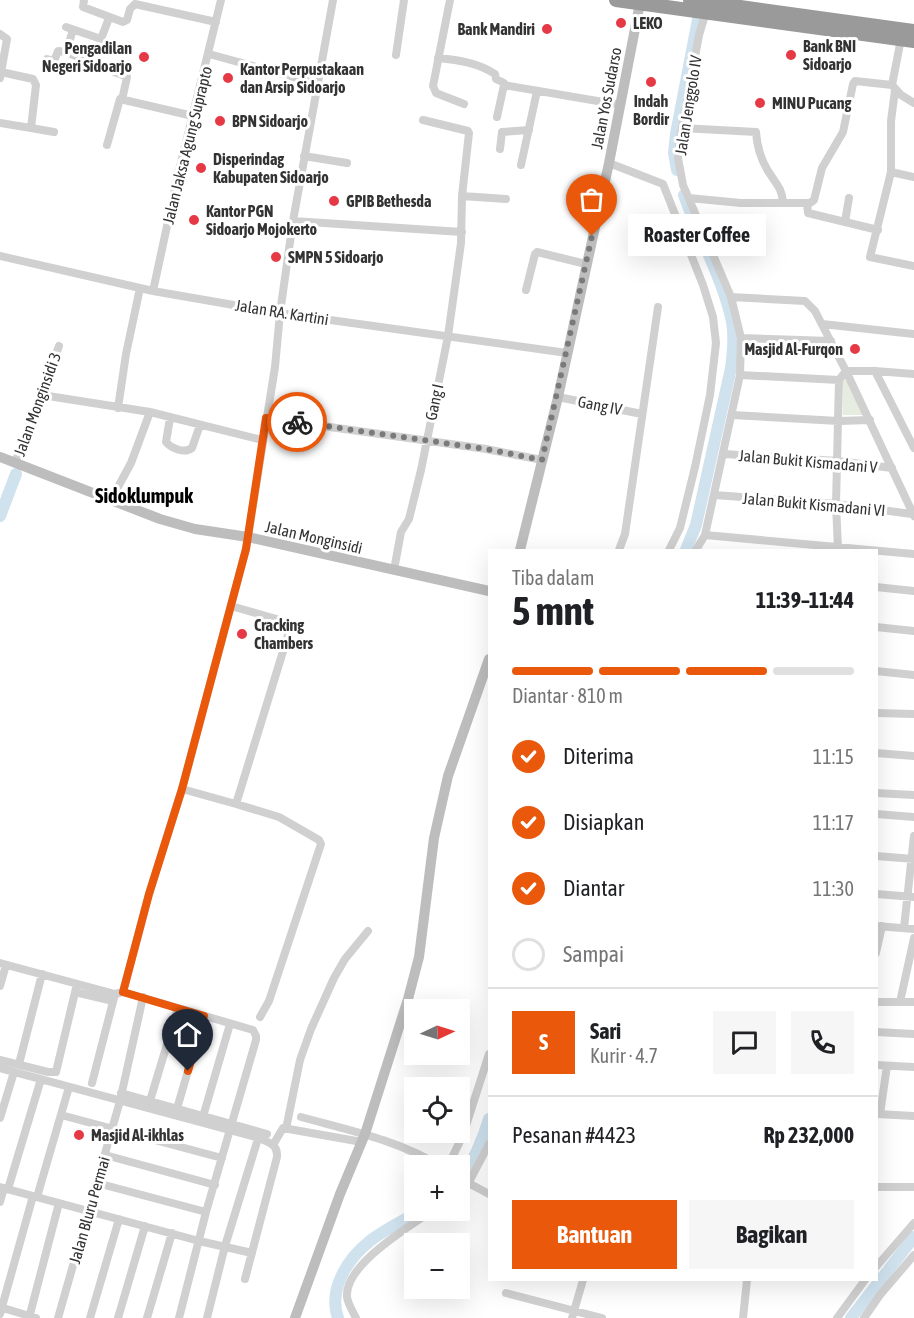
<!DOCTYPE html>
<html lang="id">
<head>
<meta charset="utf-8">
<style>
	body { margin:0; font-family:"Asap Condensed",sans-serif; background:#f6f6f6; color:#202124; height:100vh; display:flex; flex-direction:column; font-size:22px; white-space:nowrap }
	* { box-sizing:border-box; margin:0 }
	p { font-size:20px; color:#757577 }
	.icon { flex:none; width:33px; height:33px; fill:none; stroke:currentColor; stroke-width:2; stroke-linecap:round; stroke-linejoin:round }
	.map { position:relative; flex:1; overflow:hidden }
	.drawer { position:absolute; left:488px; top:549px; width:390px; height:732px; display:flex; flex-direction:column; background:#fff; border-radius:0px; box-shadow:0 6px 24px #0002 }
	.drawer>* { flex:none }
	.needle { width:39px; rotate:86deg }
	.tools { position:absolute; left:404px; top:999px; display:grid; gap:12px }
	.tools a { display:grid; place-items:center; width:66px; height:66px; border-radius:0px; background:#fff; box-shadow:0 6px 24px #0002; font-size:30px }
	.pin { position:absolute; display:grid; place-items:center; width:51px; height:51px; color:#fff; margin:-62px -26px; border-radius:50% 50% 50% 0; rotate:-45deg; box-shadow:0 0 6px #0007 }
	.pin .icon { rotate:45deg }
	.courier { position:absolute; display:grid; place-items:center; width:60px; height:60px; margin:-30px; border:4px solid #ea580c; border-radius:50%; background:#fff; color:#222; box-shadow:0 2px 8px #0007 }
	.bubble { position:absolute; height:42px; border-radius:0px; background:#fff; box-shadow:0 6px 24px #0002; font-size:20px; font-weight:700; line-height:42px; text-align:center }
	.overview em { font-style:normal; font-weight:700 }
	.overview div { display:flex; flex-direction:column-reverse }
	.overview { display:flex; align-items:center; justify-content:space-between; height:102px; padding:0 24px }
	h1 { font-size:39px; font-weight:700; line-height:45px }
	.bar { display:grid; grid-template-columns:repeat(4,1fr); gap:9px 6px; align-content:center; height:72px; padding:0 24px }
	.bar i { height:8px; border-radius:4px; background:#e0e0e0 }
	.bar .selected { background:#ea580c }
	.bar p { grid-column:span 4 }
	.line { display:flex; align-items:center; gap:15px; padding:0 24px; border-top:2px solid #e0e0e0 }
	.line div { flex:1 }
	.round { display:grid; place-items:center; flex:none; width:63px; height:63px; border-radius:0px; background:#f6f6f6 }
	ol { padding:0 24px; list-style:none }
	li { display:flex; align-items:center; gap:18px; height:66px }
	li p { margin-inline-start:auto }
	li .icon { padding:6px; border-radius:50%; background:#ea580c; color:#fff; stroke-width:4 }
	li:last-child { color:#757577 }
	li i { width:33px; height:33px; border:3px solid #e0e0e0; border-radius:50% }
	.action { display:flex; gap:12px; margin-top:auto; padding:12px 24px }
	.action a { flex:1; height:69px; border-radius:0px; background:#ea580c; color:#fff; font-size:24px; font-weight:700; line-height:69px; text-align:center }
	.action a+a { background:#f6f6f6; color:#202124 }
	.map>svg:first-child { display:block }
	.green { fill:#e6ecdf }
	.lines { fill:none; stroke-linecap:round; stroke-linejoin:round }
	.river { stroke:#cfe2ee; stroke-width:12 }
	.street { stroke:#d0d0d0; stroke-width:8 }
	.secondary { stroke:#bdbdbd; stroke-width:10 }
	.highway { stroke:#9a9a9a; stroke-width:14 }
	.done { stroke:#7a7a7a; stroke-width:6; stroke-dasharray:0 10.8 }
	.route { stroke:#ea580c; stroke-width:8 }
	.poi-dot { fill:#e63946; stroke:#fff; stroke-width:2 }
	.labels { text-anchor:middle; dominant-baseline:central; stroke-width:6; stroke-linejoin:round; paint-order:stroke }
	.poi-label { font-size:16px; font-weight:bold; fill:#333; stroke:#fff; text-anchor:start }
	.street-label { font-size:16px; fill:#333; stroke:#fff }
	.quarter-label { font-size:20px; font-weight:bold; fill:#000; stroke:#fff }
</style>
</head>
<body>
<div class="map">
<svg width="914" height="1318" viewBox="0 0 914 1318">
	<rect width="100%" height="100%" fill="#fff"/>
	<!-- green -->
	<path class="green" d="M843,380H848L867,415H843Z"/>
	<g class="lines">
		<!-- river -->
		<path class="river" d="M677,170L674,153L676,134L701,4
			M684,195C698,235 724,281 732,322C735,337 733,353 731,368L696,525L686,550
			M0,516L16,474
			M459,1183C473,1162 482,1143 489,1119
			M338,1318C328,1290 347,1259 370,1241C385,1229 405,1220 422,1210
			M851,1318L914,1237"/>
		<!-- street -->
		<path class="street" d="M84,0L83,7L123,22L127,20L130,9L135,4L216,22
			M450,0L433,86L436,93L464,104
			M66,27L101,39L109,18
			M0,34L7,39L0,78
			M66,52L73,30
			M209,54L319,84
			M396,55L404,0
			M438,58C459,60 478,63 495,74L496,79L504,83V85L621,105
			M47,59L54,61L58,51L66,52L127,77L122,100
			M892,85L901,39
			M895,90L891,121V172L914,177
			M497,117L504,85
			M0,123L31,128L36,85L33,79L1,72
			M31,128L54,132
			M682,128L756,132C757,149 762,163 772,177C778,186 782,190 783,202
			M107,145L120,99L193,116
			M500,149L502,132L529,130
			M304,156L347,163
			M609,163L663,184L703,285L713,317L716,343L710,395L695,467L680,528L669,550
			M521,165L537,91
			M891,172L870,257L914,266
			M462,196L506,199
			M689,198L741,203H810L814,200L822,168L843,132L853,84L855,81L892,85L901,95L914,103
			M807,203L808,213L878,230
			M293,221L462,232
			M845,222L849,198
			M0,256L153,291L280,313L567,353
			M526,290L535,254L537,252L586,264
			M153,291L178,175L221,0
			M731,297L805,301L815,311L846,371H875L914,374
			M822,324L914,334
			M741,338L831,341
			M846,371L914,516
			M875,371L914,448
			M740,375L839,380
			M42,395L150,412L262,440
			M558,397L642,414
			M118,408L126,354L140,288
			M732,415L839,421L870,420
			M170,418L166,442C171,448 184,454 192,448L200,425
			M266,418L486,449L542,460
			M724,454L838,461L892,468
			M15,463L59,346
			M715,495L836,504L912,514
			M111,500L131,463L150,412
			M705,535L914,554
			M838,549L836,504L839,380L846,371
			M619,550L625,534L658,307
			M696,550L705,535L740,375L741,338L731,297L683,185L678,158L679,144L699,35L706,12
			M394,570L401,532L409,519L421,470L448,336L461,243L462,196L469,133L468,131L423,120
			M876,587L914,591
			M876,627L914,631
			M876,671L914,675
			M876,713L914,714
			M876,753L914,756
			M182,789L236,804L289,632L287,622L231,606
			M876,793L914,795
			M236,804L279,817L319,840L321,844L269,1001L260,1017
			M876,814L914,817
			M876,856L914,859
			M876,894L914,897
			M876,926L914,929
			M904,928L914,836
			M876,953L882,926
			M0,963L115,994L123,992L253,1030L256,1036V1040L206,1212L179,1318
			M0,986L6,965
			M75,992L113,1001
			M123,992L149,894L182,789L246,549L275,367L280,313L293,221L333,0
			M876,1002H914
			M900,1002L914,938
			M876,1032L914,1034
			M0,1060L48,1072H56L77,984
			M19,1064L42,974
			M876,1065L914,1067
			M0,1068L259,1138C269,1143 278,1144 277,1157L245,1279
			M92,1083L115,994
			M121,1093L267,1134
			M149,1104L178,1008
			M176,1112L204,1016
			M877,1114L914,1116
			M880,1114L887,1066
			M61,1115L222,1158
			M301,1117C348,1130 398,1140 440,1166
			M0,1118L14,1072
			M202,1120L230,1024
			M286,1129L300,1060L311,1029L334,978L345,959L368,931
			M273,1145L283,1128L362,1142
			M105,1155L215,1185
			M448,1166L463,1135L489,1054
			M459,1178L489,1194
			M97,1183L206,1212
			M0,1187L199,1241L252,1253
			M876,1187H914
			M8,1189L41,1079
			M459,1191L468,1184L489,1144
			M37,1197L69,1087
			M0,1202L4,1188
			M876,1267L914,1223
			M506,1293L602,1318
			M0,1307L36,1318
			M0,1314L33,1196
			M29,1318L59,1203
			M58,1318L120,1101L143,997
			M90,1318L119,1219
			M118,1318L145,1226
			M147,1318L172,1233
			M207,1318L225,1246L260,1132
			M356,1318C353,1312 348,1304 347,1297C344,1265 410,1226 433,1210
			M572,1318L583,1280
			M743,1318L747,1280
			M837,1318L865,1280
			M864,1318L880,1295L914,1255"/>
		<!-- secondary -->
		<path class="secondary" d="M0,457L160,519L195,529L248,537L489,591
			M520,550L558,397L609,163L640,3
			M295,1318L340,1194L365,1134L408,999L419,957L434,838L448,776L489,659"/>
		<!-- highway -->
		<path class="highway" d="M616,0L914,41
			M690,0L914,31"/>
	</g>
	<g class="lines">
		<!-- done -->
		<path class="done" d="M297,422L486,449L542,460L592,236"/>
		<!-- route -->
		<path class="route" d="M188,1071L204,1016L123,992L149,894L182,789L246,549L266,418L297,422"/>
	</g>
	<!-- markers -->
	<g class="poi-dot">
		<circle cx="621" cy="23" r="6"/>
		<circle cx="547" cy="29" r="6"/>
		<circle cx="791" cy="55" r="6"/>
		<circle cx="144" cy="57" r="6"/>
		<circle cx="228" cy="78" r="6"/>
		<circle cx="651" cy="82" r="6"/>
		<circle cx="760" cy="103" r="6"/>
		<circle cx="220" cy="121" r="6"/>
		<circle cx="201" cy="168" r="6"/>
		<circle cx="334" cy="201" r="6"/>
		<circle cx="194" cy="220" r="6"/>
		<circle cx="276" cy="257" r="6"/>
		<circle cx="855" cy="349" r="6"/>
		<circle cx="242" cy="634" r="6"/>
		<circle cx="79" cy="1135" r="6"/>
	</g>
	<g class="labels">
		<!-- poi labels -->
		<g class="poi-label">
			<text x="633" y="23">LEKO</text>
			<text x="535" y="29" text-anchor="end">Bank Mandiri</text>
			<text x="803" y="46">Bank BNI<tspan x="803" dy="18">Sidoarjo</tspan></text>
			<text x="132" y="48" text-anchor="end">Pengadilan<tspan x="132" dy="18">Negeri Sidoarjo</tspan></text>
			<text x="240" y="69">Kantor Perpustakaan<tspan x="240" dy="18">dan Arsip Sidoarjo</tspan></text>
			<text x="651" y="101" text-anchor="middle">Indah<tspan x="651" dy="18">Bordir</tspan></text>
			<text x="772" y="103">MINU Pucang</text>
			<text x="232" y="121">BPN Sidoarjo</text>
			<text x="213" y="159">Disperindag<tspan x="213" dy="18">Kabupaten Sidoarjo</tspan></text>
			<text x="346" y="201">GPIB Bethesda</text>
			<text x="206" y="211">Kantor PGN<tspan x="206" dy="18">Sidoarjo Mojokerto</tspan></text>
			<text x="288" y="257">SMPN 5 Sidoarjo</text>
			<text x="843" y="349" text-anchor="end">Masjid Al-Furqon</text>
			<text x="254" y="625">Cracking<tspan x="254" dy="18">Chambers</tspan></text>
			<text x="91" y="1135">Masjid Al-ikhlas</text>
		</g>
		<!-- street labels -->
		<g class="street-label">
			<text transform="translate(606 98) rotate(-79)">Jalan Yos Sudarso</text>
			<text transform="translate(688 105) rotate(-81)">Jalan Jenggolo IV</text>
			<text transform="translate(187 145) rotate(-76)">Jalan Jaksa Agung Suprapto</text>
			<text transform="translate(282 312) rotate(9)">Jalan RA. Kartini</text>
			<text transform="translate(434 402) rotate(-78)">Gang I</text>
			<text transform="translate(37 404) rotate(-70)">Jalan Monginsidi 3</text>
			<text transform="translate(600 405) rotate(11)">Gang IV</text>
			<text transform="translate(808 461) rotate(5)">Jalan Bukit Kismadani V</text>
			<text transform="translate(814 504) rotate(5)">Jalan Bukit Kismadani VI</text>
			<text transform="translate(314 537) rotate(13)">Jalan Monginsidi</text>
			<text transform="translate(89 1210) rotate(-74)">Jalan Bluru Permai</text>
		</g>
		<!-- quarter labels -->
		<g class="quarter-label">
			<text x="144" y="495">Sidoklumpuk</text>
		</g>
	</g>
</svg>
<div class="tools">
<a><svg class="needle" viewBox="-14 -14 28 28"><path d="M0-13l5 13h-10z" fill="#e53935"/><path d="M0 13l5-13h-10z" fill="#757577"/></svg></a>
<a><svg class="icon" aria-label="locate" viewBox="0 0 24 24"><circle cx="12" cy="12" r="6"/><path d="M12 2v4M12 18v4M2 12h4M18 12h4"/></svg></a>
<a>+</a>
<a>−</a>
</div>
<div class="pin" style="left:592px;top:236px;background:#ea580c"><svg class="icon" aria-label="bag" viewBox="0 0 24 24"><path d="M5 8h14l-1 12H6zM9 8a3 3 0 0 1 6 0"/></svg></div>
<div class="pin" style="left:188px;top:1071px;background:#1f2937"><svg class="icon" aria-label="home" viewBox="0 0 24 24"><path d="M3 11l9-7 9 7M6 9v11h12V9"/></svg></div>
<div class="courier" style="left:297px;top:422px"><svg class="icon" aria-label="bike" viewBox="0 0 24 24"><circle cx="6" cy="16" r="4"/><circle cx="18" cy="16" r="4"/><path d="M6 16l4-8h5l3 8M10 8l3 8H6M13 5h3"/></svg></div>
<div class="bubble" style="left:628px;top:214px;width:138px">Roaster Coffee</div>
<section class="drawer">
<div class="overview"><div><h1>5 mnt</h1><p>Tiba dalam</p></div><em>11:39–11:44</em></div>
<div class="bar"><i class="selected"></i><i class="selected"></i><i class="selected"></i><i></i><p>Diantar · 810 m</p></div>
<ol>
<li><svg class="icon" aria-label="check" viewBox="0 0 24 24"><path d="M5 12l5 5 9-10"/></svg>Diterima<p>11:15</p></li>
<li><svg class="icon" aria-label="check" viewBox="0 0 24 24"><path d="M5 12l5 5 9-10"/></svg>Disiapkan<p>11:17</p></li>
<li><svg class="icon" aria-label="check" viewBox="0 0 24 24"><path d="M5 12l5 5 9-10"/></svg>Diantar<p>11:30</p></li>
<li><i></i>Sampai</li>
</ol>
<div class="line" style="height:108px"><b class="round" style="background:#ea580c;color:#fff">S</b><div><b>Sari</b><p>Kurir · 4.7</p></div><a class="round"><svg class="icon" aria-label="chat" viewBox="0 0 24 24"><path d="M4 5h16v11H9l-5 4z"/></svg></a><a class="round"><svg class="icon" aria-label="phone" viewBox="0 0 24 24"><path d="M5 4h4l2 5-3 2q2 4 5 5l2-3 5 2v4C11 20 4 13 5 4z"/></svg></a></div>
<div class="line" style="height:78px"><div>Pesanan #4423</div><b>Rp 232,000</b></div>
<div class="action"><a>Bantuan</a><a>Bagikan</a></div>
</section>
</div>
</body>
</html>
